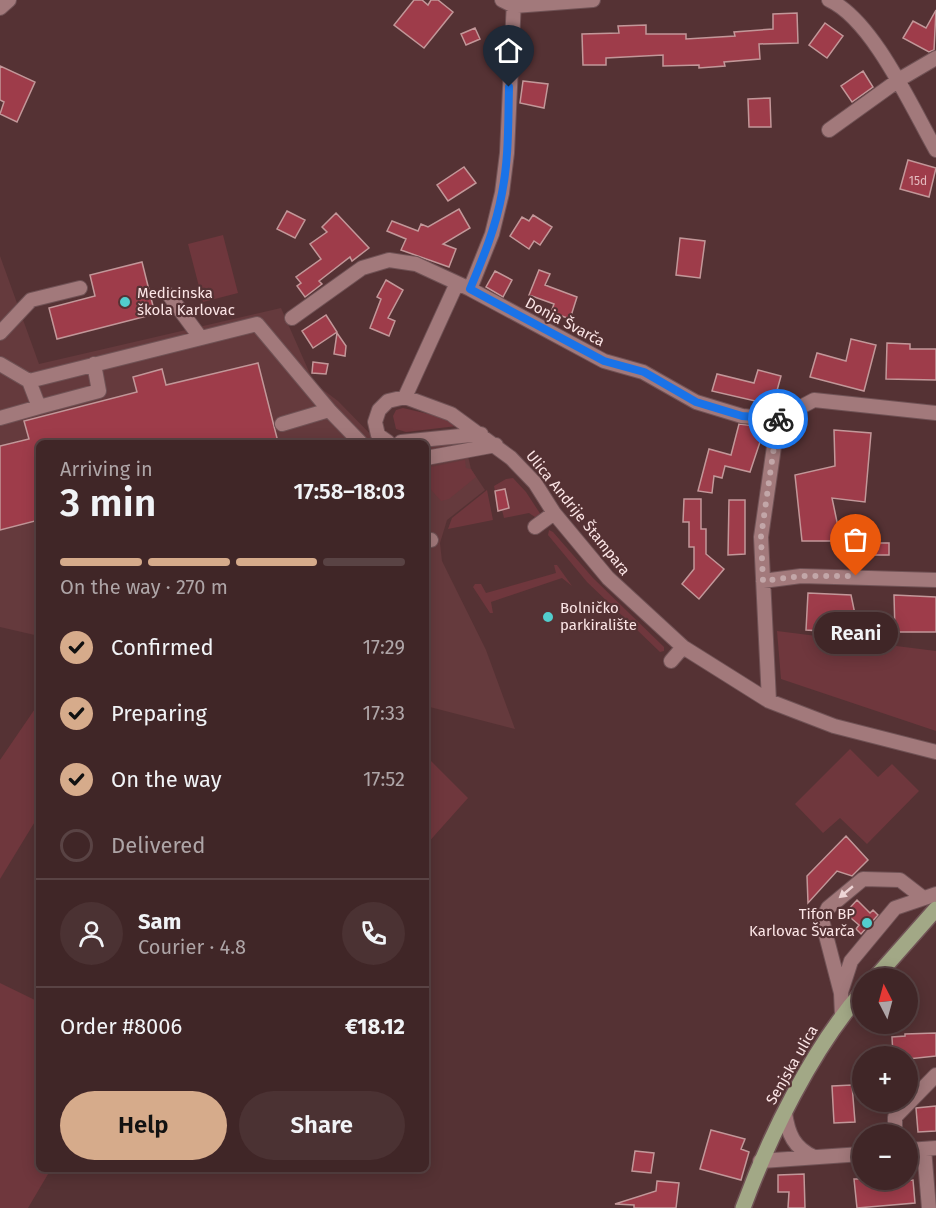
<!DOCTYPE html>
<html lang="en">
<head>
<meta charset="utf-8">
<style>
	body { margin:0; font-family:"Fira Sans",sans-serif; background:#4b3233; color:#f1f3f6; height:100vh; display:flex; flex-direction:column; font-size:22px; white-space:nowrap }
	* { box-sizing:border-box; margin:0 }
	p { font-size:20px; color:#aea5a7 }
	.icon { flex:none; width:33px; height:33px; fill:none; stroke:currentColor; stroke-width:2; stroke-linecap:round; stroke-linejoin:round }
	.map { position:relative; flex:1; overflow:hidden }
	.details { position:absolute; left:36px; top:440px; width:393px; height:732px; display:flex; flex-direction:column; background:#402627; border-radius:9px; box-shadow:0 3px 15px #0003,0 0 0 2px #594344 }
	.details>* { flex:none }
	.needle { width:39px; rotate:354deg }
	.tools { position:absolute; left:852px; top:968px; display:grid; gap:12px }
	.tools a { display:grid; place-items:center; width:66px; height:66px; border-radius:50%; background:#402627; box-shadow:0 3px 15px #0003,0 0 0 2px #594344; font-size:30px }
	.pin { position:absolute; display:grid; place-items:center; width:51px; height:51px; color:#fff; margin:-62px -26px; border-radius:50% 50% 50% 0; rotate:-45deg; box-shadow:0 0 6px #0007 }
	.pin .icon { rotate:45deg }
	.courier { position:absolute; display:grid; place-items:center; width:60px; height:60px; margin:-30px; border:4px solid #1a73e8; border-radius:50%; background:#fff; color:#222; box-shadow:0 2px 8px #0007 }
	.bubble { position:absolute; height:42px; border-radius:21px; background:#402627; box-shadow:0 3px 15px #0003,0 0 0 2px #594344; font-size:20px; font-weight:600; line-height:42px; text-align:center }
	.overview em { font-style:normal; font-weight:600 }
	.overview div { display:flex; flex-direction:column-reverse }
	.overview { display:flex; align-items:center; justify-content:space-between; height:102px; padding:0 24px }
	h1 { font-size:39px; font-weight:600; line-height:45px }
	.bar { display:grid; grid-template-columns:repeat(4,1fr); gap:9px 6px; align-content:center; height:72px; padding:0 24px }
	.bar i { height:8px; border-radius:4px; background:#594344 }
	.bar .active { background:#d6ab8b }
	.bar p { grid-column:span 4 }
	.line { display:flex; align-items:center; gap:15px; padding:0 24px; border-top:2px solid #594344 }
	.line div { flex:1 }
	.round { display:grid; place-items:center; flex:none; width:63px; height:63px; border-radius:32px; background:#4b3233 }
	ol { padding:0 24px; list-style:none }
	li { display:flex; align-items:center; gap:18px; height:66px }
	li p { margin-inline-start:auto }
	li .icon { padding:6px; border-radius:50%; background:#d6ab8b; color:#111; stroke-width:4 }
	li:last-child { color:#aea5a7 }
	li i { width:33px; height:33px; border:3px solid #594344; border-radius:50% }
	.primary-button { display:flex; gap:12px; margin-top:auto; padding:12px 24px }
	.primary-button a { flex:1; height:69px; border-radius:36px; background:#d6ab8b; color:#111; font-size:24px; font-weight:600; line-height:69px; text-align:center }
	.primary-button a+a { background:#4b3233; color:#f1f3f6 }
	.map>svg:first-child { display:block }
	.built { fill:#653a3d }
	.green { fill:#6f373d }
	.building { fill:#9e3c4a; stroke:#c29799; stroke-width:1.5 }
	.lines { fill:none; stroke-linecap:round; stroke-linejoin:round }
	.minor-casing { stroke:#705255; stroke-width:16 }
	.major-casing { stroke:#705255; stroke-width:18 }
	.minor { stroke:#a2797b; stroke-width:14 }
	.major { stroke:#a2a886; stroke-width:15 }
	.oneway { fill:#eed5d6 }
	.done { stroke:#c2a6a8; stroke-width:6; stroke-dasharray:0 10.8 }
	.route { stroke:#1a73e8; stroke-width:8 }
	.poi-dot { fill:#52cdcd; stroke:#553234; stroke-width:2 }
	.labels { text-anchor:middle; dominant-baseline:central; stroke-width:4.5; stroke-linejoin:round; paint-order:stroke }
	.number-label { font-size:12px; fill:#e4bbbf }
	.poi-label { font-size:15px; fill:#fce5e6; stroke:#553234; text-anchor:start }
	.street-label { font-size:15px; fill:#fce5e6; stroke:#553234 }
</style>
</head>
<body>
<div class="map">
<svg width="936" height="1208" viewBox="0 0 936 1208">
	<rect width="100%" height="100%" fill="#553234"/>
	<!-- built -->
	<path class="built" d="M0,256L39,364L281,308L314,383L338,401L378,442H39V636L0,627Z
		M464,439L471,469L485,490L447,520L440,543L442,561L486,650L515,729L426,706V445Z"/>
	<!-- green -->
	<path class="green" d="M223,235L238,293L203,302L188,244Z
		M403,408L454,420L457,426L406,432L396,429L393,416L396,410Z
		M465,460L466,468L471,469L476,477L449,499L441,501L426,484V468Z
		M513,478L526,492L541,515L538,519L529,513L504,518L502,510L509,508L506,489L495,491L494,486L506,479Z
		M487,490L493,520L448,529L452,518Z
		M549,530L553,532L593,578L664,647V651L660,652L587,582L548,535Z
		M554,565H557L572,586L562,578L491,602L493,613H490L473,587L475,584H481L486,593L556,573Z
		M777,631L936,651V731L781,679Z
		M39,703V815L0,879V760Z
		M850,749L878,777L892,764L919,791L867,844L840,818L823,833L795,804Z
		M426,756L468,798L426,845Z
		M0,983L39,1002V1168L51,1169L28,1208H0Z"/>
	<!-- building -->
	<path class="building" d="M414,0H422L428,5L431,0H438L453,12L424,48L394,25Z
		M936,10L934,50L929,52L903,38L913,21L926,28Z
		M797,13L798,43L759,44L760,59L724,62L725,66L699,68V65L663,66V55L606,58V65H583L582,34L619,33L618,26L646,25V34H686V39L735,36L734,32L773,29V14Z
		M825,23L843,36L827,58L809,45Z
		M475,28L480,39L466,45L461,34Z
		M0,66L35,82L17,122L0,114L4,102L0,100Z
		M863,71L873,87L852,102L841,86Z
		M523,81L548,84L544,108L520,103Z
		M770,98L771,127H749L748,99Z
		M908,160L936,168L929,197L900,189Z
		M464,167L476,183L448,201L437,185Z
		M459,209L470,228L443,244L456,249L449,267L401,250L406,239L387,231L392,221L418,231L421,224L428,227Z
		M287,211L305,220L295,238L277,229Z
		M336,213L369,248L352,261L350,257L319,281L322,284L305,297L297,286L301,283L296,277L321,259L310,244L327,232L322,227Z
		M533,215L552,227L540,245L534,241L529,249L510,236L522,217L529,221Z
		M680,238L705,241L700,278L676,275Z
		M142,262L155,314L57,339L49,308L95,296L90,275Z
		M539,270L550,274L545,285L577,297L570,319L551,312L554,304L529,295Z
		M495,271L512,280L503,297L486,287Z
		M386,280L403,290L388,318L395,321L389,336L370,328L381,299L377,297Z
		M326,315L337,332L313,348L302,331Z
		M337,333L346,346L345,356L334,354Z
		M851,339L876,345L864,391L810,377L817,353L846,361Z
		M887,343L910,344V349H936V380L886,379Z
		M313,362L328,364L326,374L312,373Z
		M258,363L278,442H39V520L0,530V446L29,439L24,421L137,392L133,377L162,369L166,385Z
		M758,370L781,376L773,405L712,391L717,374L754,383Z
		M739,424L765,427L750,472L725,466L722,478L714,476L712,493L698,491L709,449L731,455Z
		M834,430L871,433L865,502L832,498L841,541H802L795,475L835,466Z
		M505,489L509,508L498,511L495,491Z
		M684,499H701V529H706V554L724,569L699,599L682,584L694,569V547H689V522H683Z
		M729,500H745V554L728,555Z
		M875,543H889V555H875Z
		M808,593L851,595L856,619H865V634L806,630Z
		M894,595L936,597V632H895Z
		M846,836L868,860L852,876L837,871L808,903L807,876Z
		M857,900L870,913L873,910L878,915L861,934L856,929L859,925L845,913Z
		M936,1033V1056L908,1059V1056H893L892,1037L905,1036V1034Z
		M852,1085L855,1122L834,1123L832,1086Z
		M936,1106V1131L918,1132L916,1108Z
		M711,1130L745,1139L741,1149L749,1152L741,1180L700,1169Z
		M635,1151L654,1153L651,1173L632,1171Z
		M804,1174L805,1208H788L789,1192H778V1175Z
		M854,1179H887L888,1183L913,1180L915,1203L857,1208Z
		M657,1181L679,1183L676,1208H634V1205L615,1204L656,1191Z"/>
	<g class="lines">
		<defs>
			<path id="minor" d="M502,0L514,6L593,0
				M829,0C873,20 912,108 936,150
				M0,8L9,0
				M829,130L900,79L936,58
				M470,289L492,234L502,193L507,153L514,0
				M169,295L200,337
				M292,318L362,268L389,260L416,264L470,289L604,361L643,372L696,402L742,416L778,419L814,400L936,413
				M0,333L31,300L80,288
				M0,364L29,381L39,407L0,418
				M29,381L257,324L329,410
				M405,397L457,283
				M39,407L99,391L94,364
				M282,424L329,410L360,442
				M388,442L378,435L375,422L379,410L388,401L405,397L451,414L511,458L535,483L554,513L608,578L683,647L769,701L834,726L936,752
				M401,442L481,434
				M426,458L496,445
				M535,527L554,513
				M426,541L431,540
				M763,581L801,576L936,580
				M671,661L683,647
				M769,701L761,537L778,419
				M841,992L851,961L895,908L936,894
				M842,1015L841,993L822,920L828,908L863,879L900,880L922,897
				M785,1113C788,1134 794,1148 814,1157
				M895,1134V1117L936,1075
				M924,1149L929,1208
				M908,1150L936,1148
				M760,1161L862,1154"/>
			<path id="major" d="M875,978L936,909
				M743,1208C769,1137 812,1049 862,992"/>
		</defs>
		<!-- minor casing -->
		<use href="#minor" class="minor-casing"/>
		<!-- major casing -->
		<use href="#major" class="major-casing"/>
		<!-- minor -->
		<use href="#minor" class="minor"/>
		<!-- major -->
		<use href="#major" class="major"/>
	</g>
	<!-- one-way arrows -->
	<defs><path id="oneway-solid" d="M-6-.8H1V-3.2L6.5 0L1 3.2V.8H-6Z" transform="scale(1.5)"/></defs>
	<use class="oneway" href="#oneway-solid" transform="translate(846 892) rotate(140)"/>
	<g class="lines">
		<!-- done -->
		<path class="done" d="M778,419L761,537L763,581L801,576H856"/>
		<!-- route -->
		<path class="route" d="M509,87C508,123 509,158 502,193C496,227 483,258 470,289L604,361L644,372L696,402L742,416L778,419"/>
	</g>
	<!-- markers -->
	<g class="poi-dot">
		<circle cx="125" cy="302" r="6"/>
		<circle cx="548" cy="617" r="6"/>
		<circle cx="867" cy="923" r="6"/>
	</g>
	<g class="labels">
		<!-- number labels -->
		<g class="number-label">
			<text x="918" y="181">15d</text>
		</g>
		<!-- poi labels -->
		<g class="poi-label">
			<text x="137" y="293">Medicinska<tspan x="137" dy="17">škola Karlovac</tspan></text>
			<text x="560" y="608">Bolničko<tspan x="560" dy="17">parkiralište</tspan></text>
			<text x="855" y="914" text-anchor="end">Tifon BP<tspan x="855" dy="17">Karlovac Švarča</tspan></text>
		</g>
		<!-- street labels -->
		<g class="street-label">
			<text transform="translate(565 322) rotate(28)">Donja Švarča</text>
			<text transform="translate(578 513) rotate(51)">Ulica Andrije Štampara</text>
			<text transform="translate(792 1065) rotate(-60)">Senjska ulica</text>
		</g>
	</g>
</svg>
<div class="tools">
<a><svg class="needle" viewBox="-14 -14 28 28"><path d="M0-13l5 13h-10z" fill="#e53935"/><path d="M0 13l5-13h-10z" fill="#aea5a7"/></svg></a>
<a>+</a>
<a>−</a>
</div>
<div class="pin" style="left:856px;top:576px;background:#ea580c"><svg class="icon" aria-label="bag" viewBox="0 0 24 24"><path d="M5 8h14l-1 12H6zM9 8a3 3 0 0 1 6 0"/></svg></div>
<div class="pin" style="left:509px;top:87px;background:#1f2937"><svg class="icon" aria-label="home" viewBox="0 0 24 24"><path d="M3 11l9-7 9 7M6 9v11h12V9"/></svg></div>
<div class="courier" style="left:778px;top:419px"><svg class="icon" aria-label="bike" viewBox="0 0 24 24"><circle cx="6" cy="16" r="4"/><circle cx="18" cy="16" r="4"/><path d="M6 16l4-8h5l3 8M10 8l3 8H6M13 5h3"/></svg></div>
<div class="bubble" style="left:814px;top:612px;width:84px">Reani</div>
<section class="details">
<div class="overview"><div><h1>3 min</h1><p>Arriving in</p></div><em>17:58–18:03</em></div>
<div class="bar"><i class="active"></i><i class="active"></i><i class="active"></i><i></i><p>On the way · 270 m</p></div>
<ol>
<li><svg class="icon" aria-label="check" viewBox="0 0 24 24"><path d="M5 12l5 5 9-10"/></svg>Confirmed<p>17:29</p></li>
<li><svg class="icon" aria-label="check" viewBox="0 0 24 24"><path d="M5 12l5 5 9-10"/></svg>Preparing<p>17:33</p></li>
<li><svg class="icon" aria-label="check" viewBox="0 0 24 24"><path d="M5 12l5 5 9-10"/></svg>On the way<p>17:52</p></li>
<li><i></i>Delivered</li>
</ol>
<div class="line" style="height:108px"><a class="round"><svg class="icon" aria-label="person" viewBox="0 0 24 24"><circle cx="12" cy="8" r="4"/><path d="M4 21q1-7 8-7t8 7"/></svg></a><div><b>Sam</b><p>Courier · 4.8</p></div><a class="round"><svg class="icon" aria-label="phone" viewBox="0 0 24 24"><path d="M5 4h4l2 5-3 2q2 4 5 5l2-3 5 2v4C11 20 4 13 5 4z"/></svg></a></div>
<div class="line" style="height:78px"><div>Order #8006</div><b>€18.12</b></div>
<div class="primary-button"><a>Help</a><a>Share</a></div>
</section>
</div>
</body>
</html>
